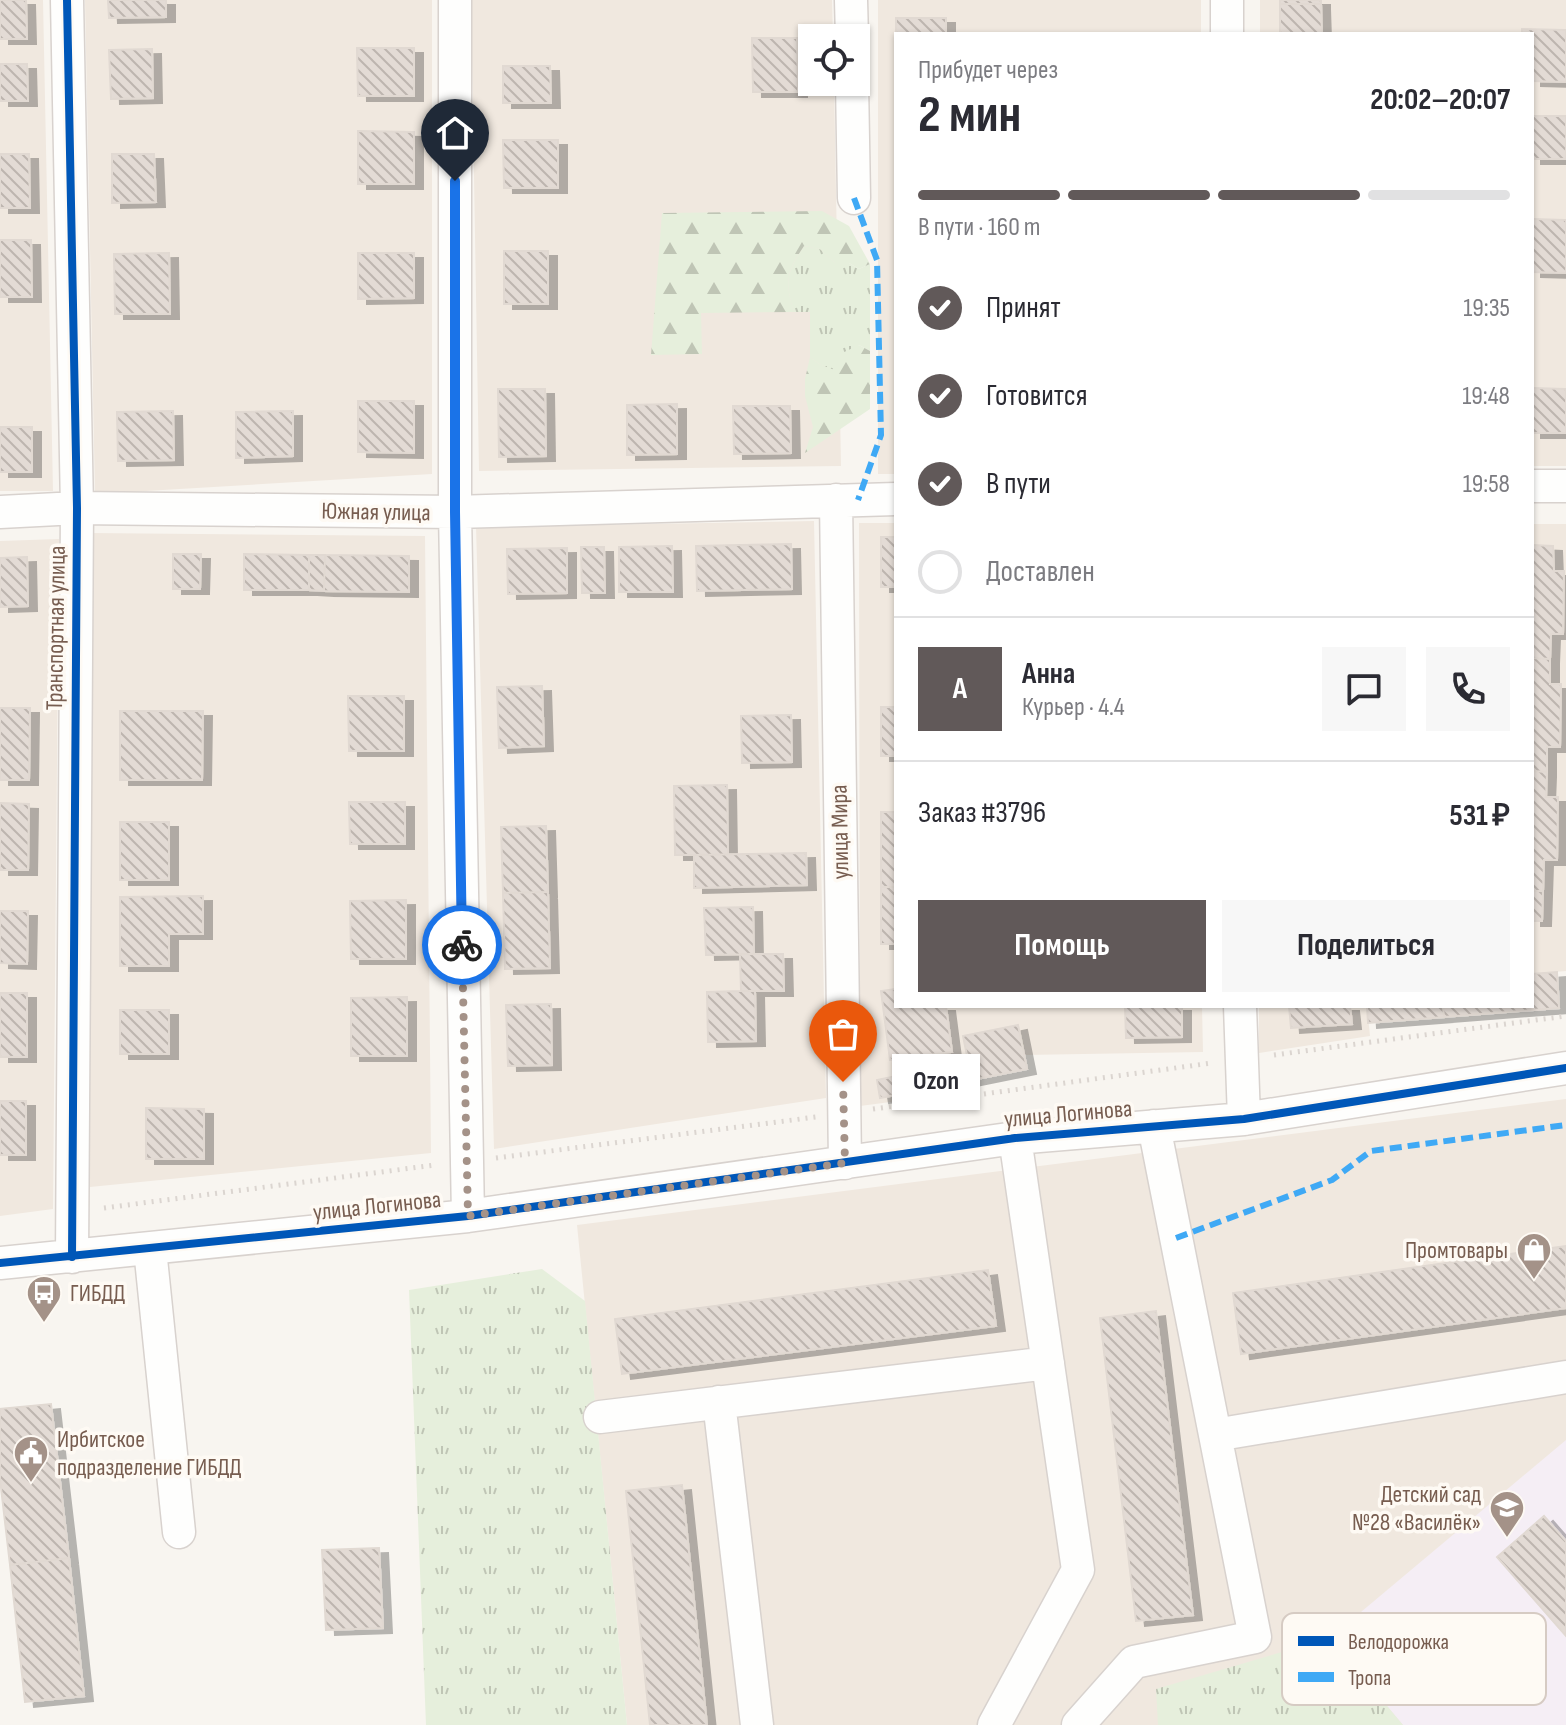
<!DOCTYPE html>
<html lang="ru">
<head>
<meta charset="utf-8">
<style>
	body { margin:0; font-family:"Sofia Sans Condensed",sans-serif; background:#f7f7f7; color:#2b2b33; height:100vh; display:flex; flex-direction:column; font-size:30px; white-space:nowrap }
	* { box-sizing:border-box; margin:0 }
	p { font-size:26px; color:#7c7c81 }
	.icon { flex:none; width:44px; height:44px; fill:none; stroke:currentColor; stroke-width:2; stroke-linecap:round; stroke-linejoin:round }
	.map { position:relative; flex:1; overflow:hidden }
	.panel { position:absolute; left:894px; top:32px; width:640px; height:976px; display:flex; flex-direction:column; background:#fff; border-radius:0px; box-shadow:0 2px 6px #0004 }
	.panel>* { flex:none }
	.fabs { position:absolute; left:798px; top:24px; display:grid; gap:16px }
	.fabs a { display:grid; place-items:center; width:72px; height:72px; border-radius:0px; background:#fff; box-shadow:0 2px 6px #0004; font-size:40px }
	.pin { position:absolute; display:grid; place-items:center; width:68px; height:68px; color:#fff; margin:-82px -34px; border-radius:50% 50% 50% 0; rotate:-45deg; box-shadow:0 0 8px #0007 }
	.pin .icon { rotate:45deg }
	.courier { position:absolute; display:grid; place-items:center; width:80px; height:80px; margin:-40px; border:6px solid #1a73e8; border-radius:50%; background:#fff; color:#222; box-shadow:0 2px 10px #0007 }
	.bubble { position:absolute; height:56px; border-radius:0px; background:#fff; box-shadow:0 2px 6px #0004; font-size:26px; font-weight:700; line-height:56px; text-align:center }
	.overview em { font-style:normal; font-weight:700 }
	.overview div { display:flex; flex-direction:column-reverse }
	.overview { display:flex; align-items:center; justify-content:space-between; height:136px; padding:0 24px }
	h1 { font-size:52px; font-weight:700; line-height:60px }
	.bar { display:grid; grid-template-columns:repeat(4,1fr); gap:12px 8px; align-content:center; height:96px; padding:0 24px }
	.bar i { height:10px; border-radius:6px; background:#e1e1e2 }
	.bar .current { background:#615959 }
	.bar p { grid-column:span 4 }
	.line { display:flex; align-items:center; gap:20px; padding:0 24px; border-top:2px solid #e1e1e2 }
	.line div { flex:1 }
	.round { display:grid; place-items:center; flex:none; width:84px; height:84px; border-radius:0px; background:#f7f7f7 }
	ol { padding:0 24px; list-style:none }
	li { display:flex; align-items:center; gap:24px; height:88px }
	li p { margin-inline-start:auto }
	li .icon { padding:8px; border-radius:50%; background:#615959; color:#fff; stroke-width:4 }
	li:last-child { color:#7c7c81 }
	li i { width:44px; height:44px; border:4px solid #e1e1e2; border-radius:50% }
	.button { display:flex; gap:16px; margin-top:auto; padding:16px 24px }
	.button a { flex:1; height:92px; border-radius:0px; background:#615959; color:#fff; font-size:32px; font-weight:700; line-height:92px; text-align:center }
	.button a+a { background:#f7f7f7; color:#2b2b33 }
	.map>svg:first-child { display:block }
	.residential { fill:#f0e8df }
	.education { fill:#f5eef5 }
	.grass { fill:url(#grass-tufts) }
	.forest { fill:url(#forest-firs) }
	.building { fill:url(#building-back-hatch); stroke:#e1d9d2; stroke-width:2; filter:url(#shadow) }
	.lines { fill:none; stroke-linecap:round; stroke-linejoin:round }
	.minor-casing { stroke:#d8d2ce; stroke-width:35 }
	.path { stroke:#dbd5d0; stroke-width:5; stroke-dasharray:2 6; stroke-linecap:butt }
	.minor { stroke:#fefefd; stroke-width:32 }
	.quiet { stroke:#3fa9f5; stroke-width:6; stroke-dasharray:12 6; stroke-linecap:butt }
	.cycleway-casing { stroke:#fefaf4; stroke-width:13 }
	.cycleway { stroke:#0057b8; stroke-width:8 }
	.done { stroke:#a49288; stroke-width:8; stroke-dasharray:0 14.4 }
	.route { stroke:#1a73e8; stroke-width:10 }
	.labels { text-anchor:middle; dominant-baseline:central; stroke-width:7; stroke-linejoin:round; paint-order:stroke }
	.street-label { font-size:24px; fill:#775d50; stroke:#fefaf4 }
	.poi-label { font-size:24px; fill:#775d50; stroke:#fefaf4; text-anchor:end }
	.key { fill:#fefaf4; stroke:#d6cbc3; stroke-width:2 }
	.key-label { font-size:22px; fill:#775d50 }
</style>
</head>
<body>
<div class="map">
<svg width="1566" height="1725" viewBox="0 0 1566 1725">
	<defs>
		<pattern id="grass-tufts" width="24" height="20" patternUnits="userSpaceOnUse" patternTransform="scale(2)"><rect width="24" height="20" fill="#e6efdc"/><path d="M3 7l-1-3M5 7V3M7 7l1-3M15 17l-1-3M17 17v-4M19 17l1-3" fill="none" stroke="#bfc5b5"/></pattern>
		<pattern id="forest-firs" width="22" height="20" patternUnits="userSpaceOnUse" patternTransform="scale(2)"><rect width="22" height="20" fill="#e6efdc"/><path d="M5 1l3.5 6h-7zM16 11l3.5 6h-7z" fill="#bfc5b5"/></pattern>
		<pattern id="building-back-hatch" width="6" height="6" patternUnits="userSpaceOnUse" patternTransform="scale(2)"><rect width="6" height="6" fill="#e3dbd5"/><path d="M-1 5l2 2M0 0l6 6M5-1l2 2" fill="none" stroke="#bdb5af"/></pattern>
		<filter id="shadow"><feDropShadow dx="9" dy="5" stdDeviation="0" flood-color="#0004"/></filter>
	</defs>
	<rect width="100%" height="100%" fill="#f8f5f0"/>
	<!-- residential -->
	<path class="residential" d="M0,0H43L53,491H0Z
		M85,0H432V474L95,494Z
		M471,0H832L833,38H812V82H834L841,466L479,471Z
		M878,0H1201V34H896V474H878Z
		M1260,0H1566V466H1532V34H1260Z
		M814,521L826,1098L494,1149L476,527Z
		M859,523H896V1006H1202L1203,1052L1024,1055L964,1036L974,1091L860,1106Z
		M1532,524H1566V971L1532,974Z
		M89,533L425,536L431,1153L90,1187Z
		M59,539L53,1209L0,1216V541Z
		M1259,1006H1367L1370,1036L1259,1053Z
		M1566,1099V1725H627L577,1225Z"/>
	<!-- education -->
	<path class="education" d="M1566,1440V1725H1403L1330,1638Z"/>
	<!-- grass -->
	<path class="grass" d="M804,246L820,249L835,263H849L859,269L870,264V351L859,345L838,372L819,364L810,357V312H794C784,281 787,272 804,246Z
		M542,1269L585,1301L627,1725H426L409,1290Z
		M1330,1638L1403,1725H1158L1156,1689Z"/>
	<!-- forest -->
	<path class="forest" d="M822,211L849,226L870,264L859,269L849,263H835L820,249L804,246C787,271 784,281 794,312L701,313L702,354L651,355L662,213Z
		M859,345L870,351V409L805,453L813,427L805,396V379L810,357L819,364L837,371L840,354Z"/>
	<!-- building -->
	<path class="building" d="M0,0H26L27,39H0Z
		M108,0H166V17L109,18Z
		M1280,0H1321V4H1280Z
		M1280,4H1321L1322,34L1280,33Z
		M896,18H946V34H896V64Z
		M1522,29L1566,30V82L1532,81V34H1522Z
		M752,38H797L798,92H753Z
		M357,48H414V96H358Z
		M152,49L153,98L111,99L109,50Z
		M0,64H27L28,101H0Z
		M503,66H550L551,103H503Z
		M1532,116H1566V159H1532Z
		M358,131L414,132V184H358Z
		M503,140H558V188H504Z
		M0,154H29L30,208H0Z
		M112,154H154L156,202L112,203Z
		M1532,219L1566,220V273L1532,272Z
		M0,240H31L32,297H0Z
		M504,251H548V304H504Z
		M169,253L170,314H115L114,254Z
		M358,253H414V298L358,299Z
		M1532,388L1566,389V433H1532Z
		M498,389H545L546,456L499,457Z
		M358,401H414V453L358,452Z
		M677,404V454L627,455V405Z
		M733,406H790L791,453L734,454Z
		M173,411L174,460L118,461L117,412Z
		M293,411V456L236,458V412Z
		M0,427H32V472H0Z
		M881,537H896V587H881Z
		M791,544L792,589L697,591L696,546Z
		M1532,545L1553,546L1554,571H1564L1563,634H1551L1550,659L1532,658Z
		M672,546L673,592H619V547Z
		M581,547H604L605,593H582Z
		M567,548V593L508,594L507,549Z
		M173,554H201L200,589H173Z
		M244,554L309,555V590H244Z
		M309,555H325L324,591L309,590Z
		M325,555L409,556V592L324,591Z
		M27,557L28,606L0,607V558Z
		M1532,658L1550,659V684H1561L1560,747H1547V772L1532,771Z
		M542,686L544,746L499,748L497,687Z
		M348,696H404V751H349Z
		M881,707H896V756H881Z
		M0,708H30L29,780H0Z
		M120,711H203L202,780H120Z
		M791,715L792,762L742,763L741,716Z
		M1532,771L1547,772L1546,797H1558L1557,860H1544L1543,891H1532Z
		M727,785L728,855H675L674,786Z
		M349,802H405V844H350Z
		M0,803L29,804L28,870H0Z
		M881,812H896V887H881Z
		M120,822H169V880H120Z
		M546,826L548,892L503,893L501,827Z
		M806,853L807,885L694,888V855Z
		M881,887H896V944H881Z
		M1532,891H1543L1542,921H1532Z
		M548,892L550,968L505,969L503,893Z
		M203,896V934H169V966H120V897Z
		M406,900V959H351L350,901Z
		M753,907L754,954L706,955L704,908Z
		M0,911H28L27,964L0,963Z
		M740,954H783L784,991H741Z
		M1557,972L1559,1008L1444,1017L1443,1006H1532V974Z
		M896,989V1006H946L952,1052L890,1060L881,991Z
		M741,991H755L756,1041L708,1042L707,992Z
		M0,993H27V1057H0Z
		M407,997V1056H351V998Z
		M551,1004L552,1065L508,1066L506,1005Z
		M1125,1006H1182V1037L1126,1038Z
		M1289,1006H1350L1352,1024L1291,1028Z
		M1367,1006H1443L1444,1017L1368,1023Z
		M120,1010H169V1054H120Z
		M1018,1025L1027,1069L972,1080L963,1036Z
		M969,1061L972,1080L880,1098L877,1080Z
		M0,1101H26V1155H0Z
		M146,1108L204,1109V1159H146Z
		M1566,1246V1308L1241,1354L1233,1293Z
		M988,1270L996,1326L622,1374L615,1319Z
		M1156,1311L1193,1615L1136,1621L1100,1318Z
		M51,1404L69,1558L10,1565L0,1479V1409Z
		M682,1485L707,1725H650L626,1491Z
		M1544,1516L1566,1541V1636L1497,1557Z
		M379,1548L383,1628L326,1630L322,1550Z
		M69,1558L84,1696L25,1702L10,1565Z"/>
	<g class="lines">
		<defs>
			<path id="minor" d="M67,0L77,508L72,1257
				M455,0V512L468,1216
				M851,0L852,38
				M1227,0V34
				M852,82L854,198
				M1532,486H1566
				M836,500L845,1163
				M0,512L77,508L455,512L896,499
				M1240,1006L1244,1119
				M150,1249L179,1532
				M0,1263L468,1216L1015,1138L1244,1119L1566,1068
				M719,1402L757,1725
				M600,1417L1048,1363
				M1215,1435L1566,1377
				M994,1725L1078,1570L1015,1138
				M1078,1725L1134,1662L1255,1637L1154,1126"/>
		</defs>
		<!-- minor casing -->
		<use href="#minor" class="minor-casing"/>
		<!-- path -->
		<path class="path" d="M1274,1055L1566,1016
			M873,1109L1212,1063
			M496,1158L816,1117
			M104,1208L435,1165"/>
		<!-- minor -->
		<use href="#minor" class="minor"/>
		<!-- quiet -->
		<path class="quiet" d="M854,198L877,260L881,435L858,500
			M1176,1238L1332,1180L1371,1151L1566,1125"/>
		<defs>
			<path id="cycleway" d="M67,0L77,508L72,1257
				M0,1263L468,1216L1015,1138L1244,1119L1566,1068"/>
		</defs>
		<!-- cycleway casing -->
		<use href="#cycleway" class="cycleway-casing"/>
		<!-- cycleway -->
		<use href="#cycleway" class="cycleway"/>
	</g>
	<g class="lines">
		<!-- done -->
		<path class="done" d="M462,945L468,1216L845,1163L843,1082"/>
		<!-- route -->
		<path class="route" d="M455,181V512L462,945"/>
	</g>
	<!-- icons -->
	<defs>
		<symbol id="shop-pin" viewBox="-11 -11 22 30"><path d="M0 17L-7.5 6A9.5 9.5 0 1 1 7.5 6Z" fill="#a49288" stroke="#fefaf4"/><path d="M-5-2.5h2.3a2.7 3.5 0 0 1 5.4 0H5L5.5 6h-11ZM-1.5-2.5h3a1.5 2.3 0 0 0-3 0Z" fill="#fff"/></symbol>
		<symbol id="bus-pin" viewBox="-11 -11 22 30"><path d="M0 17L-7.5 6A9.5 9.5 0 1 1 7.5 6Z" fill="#a49288" stroke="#fefaf4"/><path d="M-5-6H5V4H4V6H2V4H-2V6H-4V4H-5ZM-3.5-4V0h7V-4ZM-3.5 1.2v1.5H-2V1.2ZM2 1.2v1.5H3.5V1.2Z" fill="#fff"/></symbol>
		<symbol id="civic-pin" viewBox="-11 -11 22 30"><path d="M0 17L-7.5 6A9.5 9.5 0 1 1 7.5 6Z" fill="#a49288" stroke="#fefaf4"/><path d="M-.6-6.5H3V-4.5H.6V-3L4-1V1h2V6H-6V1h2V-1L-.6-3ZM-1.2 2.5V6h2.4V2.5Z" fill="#fff"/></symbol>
		<symbol id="school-pin" viewBox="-11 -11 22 30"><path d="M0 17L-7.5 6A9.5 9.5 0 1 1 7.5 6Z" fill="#a49288" stroke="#fefaf4"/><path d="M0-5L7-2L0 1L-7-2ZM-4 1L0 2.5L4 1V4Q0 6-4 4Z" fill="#fff"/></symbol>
	</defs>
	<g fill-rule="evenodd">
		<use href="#shop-pin" x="1514" y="1230" width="40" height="54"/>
		<use href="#bus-pin" x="24" y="1273" width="40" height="54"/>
		<use href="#civic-pin" x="11" y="1433" width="40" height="54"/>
		<use href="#school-pin" x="1487" y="1488" width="40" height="54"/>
	</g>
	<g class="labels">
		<!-- street labels -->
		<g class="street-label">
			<text transform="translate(376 512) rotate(1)">Южная улица</text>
			<text transform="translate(56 628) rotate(-89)">Транспортная улица</text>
			<text transform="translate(840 832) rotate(-91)">улица Мира</text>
			<text transform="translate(1068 1114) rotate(-5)">улица Логинова</text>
			<text transform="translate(377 1206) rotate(-6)">улица Логинова</text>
		</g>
		<!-- poi labels -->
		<g class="poi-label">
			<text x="1508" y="1250">Промтовары</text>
			<text x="70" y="1293" text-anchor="start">ГИБДД</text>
			<text x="57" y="1439" text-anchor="start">Ирбитское<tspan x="57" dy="28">подразделение ГИБДД</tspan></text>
			<text x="1481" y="1494">Детский сад<tspan x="1481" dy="28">№28 «Василёк»</tspan></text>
		</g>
	</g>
	<!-- legend -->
	<rect x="1282" y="1613" width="264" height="92" rx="12" class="key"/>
	<rect x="1298" y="1636" width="36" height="10" fill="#0057b8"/>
	<rect x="1298" y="1672" width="36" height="10" fill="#3fa9f5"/>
	<g class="key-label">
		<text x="1348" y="1649">Велодорожка</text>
		<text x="1348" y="1685">Тропа</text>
	</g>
</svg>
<div class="fabs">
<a><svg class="icon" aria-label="locate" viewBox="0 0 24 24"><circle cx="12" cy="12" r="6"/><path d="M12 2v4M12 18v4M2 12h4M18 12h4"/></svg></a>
</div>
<div class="pin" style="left:843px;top:1082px;background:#ea580c"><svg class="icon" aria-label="bag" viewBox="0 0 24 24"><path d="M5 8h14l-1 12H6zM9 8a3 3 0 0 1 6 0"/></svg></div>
<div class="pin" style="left:455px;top:181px;background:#1f2937"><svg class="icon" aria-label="home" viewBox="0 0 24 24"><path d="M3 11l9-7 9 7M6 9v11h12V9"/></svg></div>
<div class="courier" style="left:462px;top:945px"><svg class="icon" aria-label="bike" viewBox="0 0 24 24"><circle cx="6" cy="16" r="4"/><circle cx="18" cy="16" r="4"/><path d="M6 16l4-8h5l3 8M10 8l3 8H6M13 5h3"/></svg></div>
<div class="bubble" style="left:892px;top:1054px;width:88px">Ozon</div>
<section class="panel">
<div class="overview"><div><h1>2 мин</h1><p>Прибудет через</p></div><em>20:02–20:07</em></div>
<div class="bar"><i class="current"></i><i class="current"></i><i class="current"></i><i></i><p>В пути · 160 m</p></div>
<ol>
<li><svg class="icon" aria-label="check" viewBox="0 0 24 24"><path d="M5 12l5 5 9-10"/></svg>Принят<p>19:35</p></li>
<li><svg class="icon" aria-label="check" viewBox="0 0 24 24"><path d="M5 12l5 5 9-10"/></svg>Готовится<p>19:48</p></li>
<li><svg class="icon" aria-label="check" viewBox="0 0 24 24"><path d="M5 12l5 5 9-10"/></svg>В пути<p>19:58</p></li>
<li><i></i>Доставлен</li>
</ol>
<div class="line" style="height:144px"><b class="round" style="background:#615959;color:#fff">А</b><div><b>Анна</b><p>Курьер · 4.4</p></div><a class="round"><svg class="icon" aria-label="chat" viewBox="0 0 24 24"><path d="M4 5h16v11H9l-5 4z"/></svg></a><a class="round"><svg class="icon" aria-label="phone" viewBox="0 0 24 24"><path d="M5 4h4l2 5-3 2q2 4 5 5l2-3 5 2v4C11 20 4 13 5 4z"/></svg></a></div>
<div class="line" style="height:104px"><div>Заказ #3796</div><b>531 ₽</b></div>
<div class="button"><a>Помощь</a><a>Поделиться</a></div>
</section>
</div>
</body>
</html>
